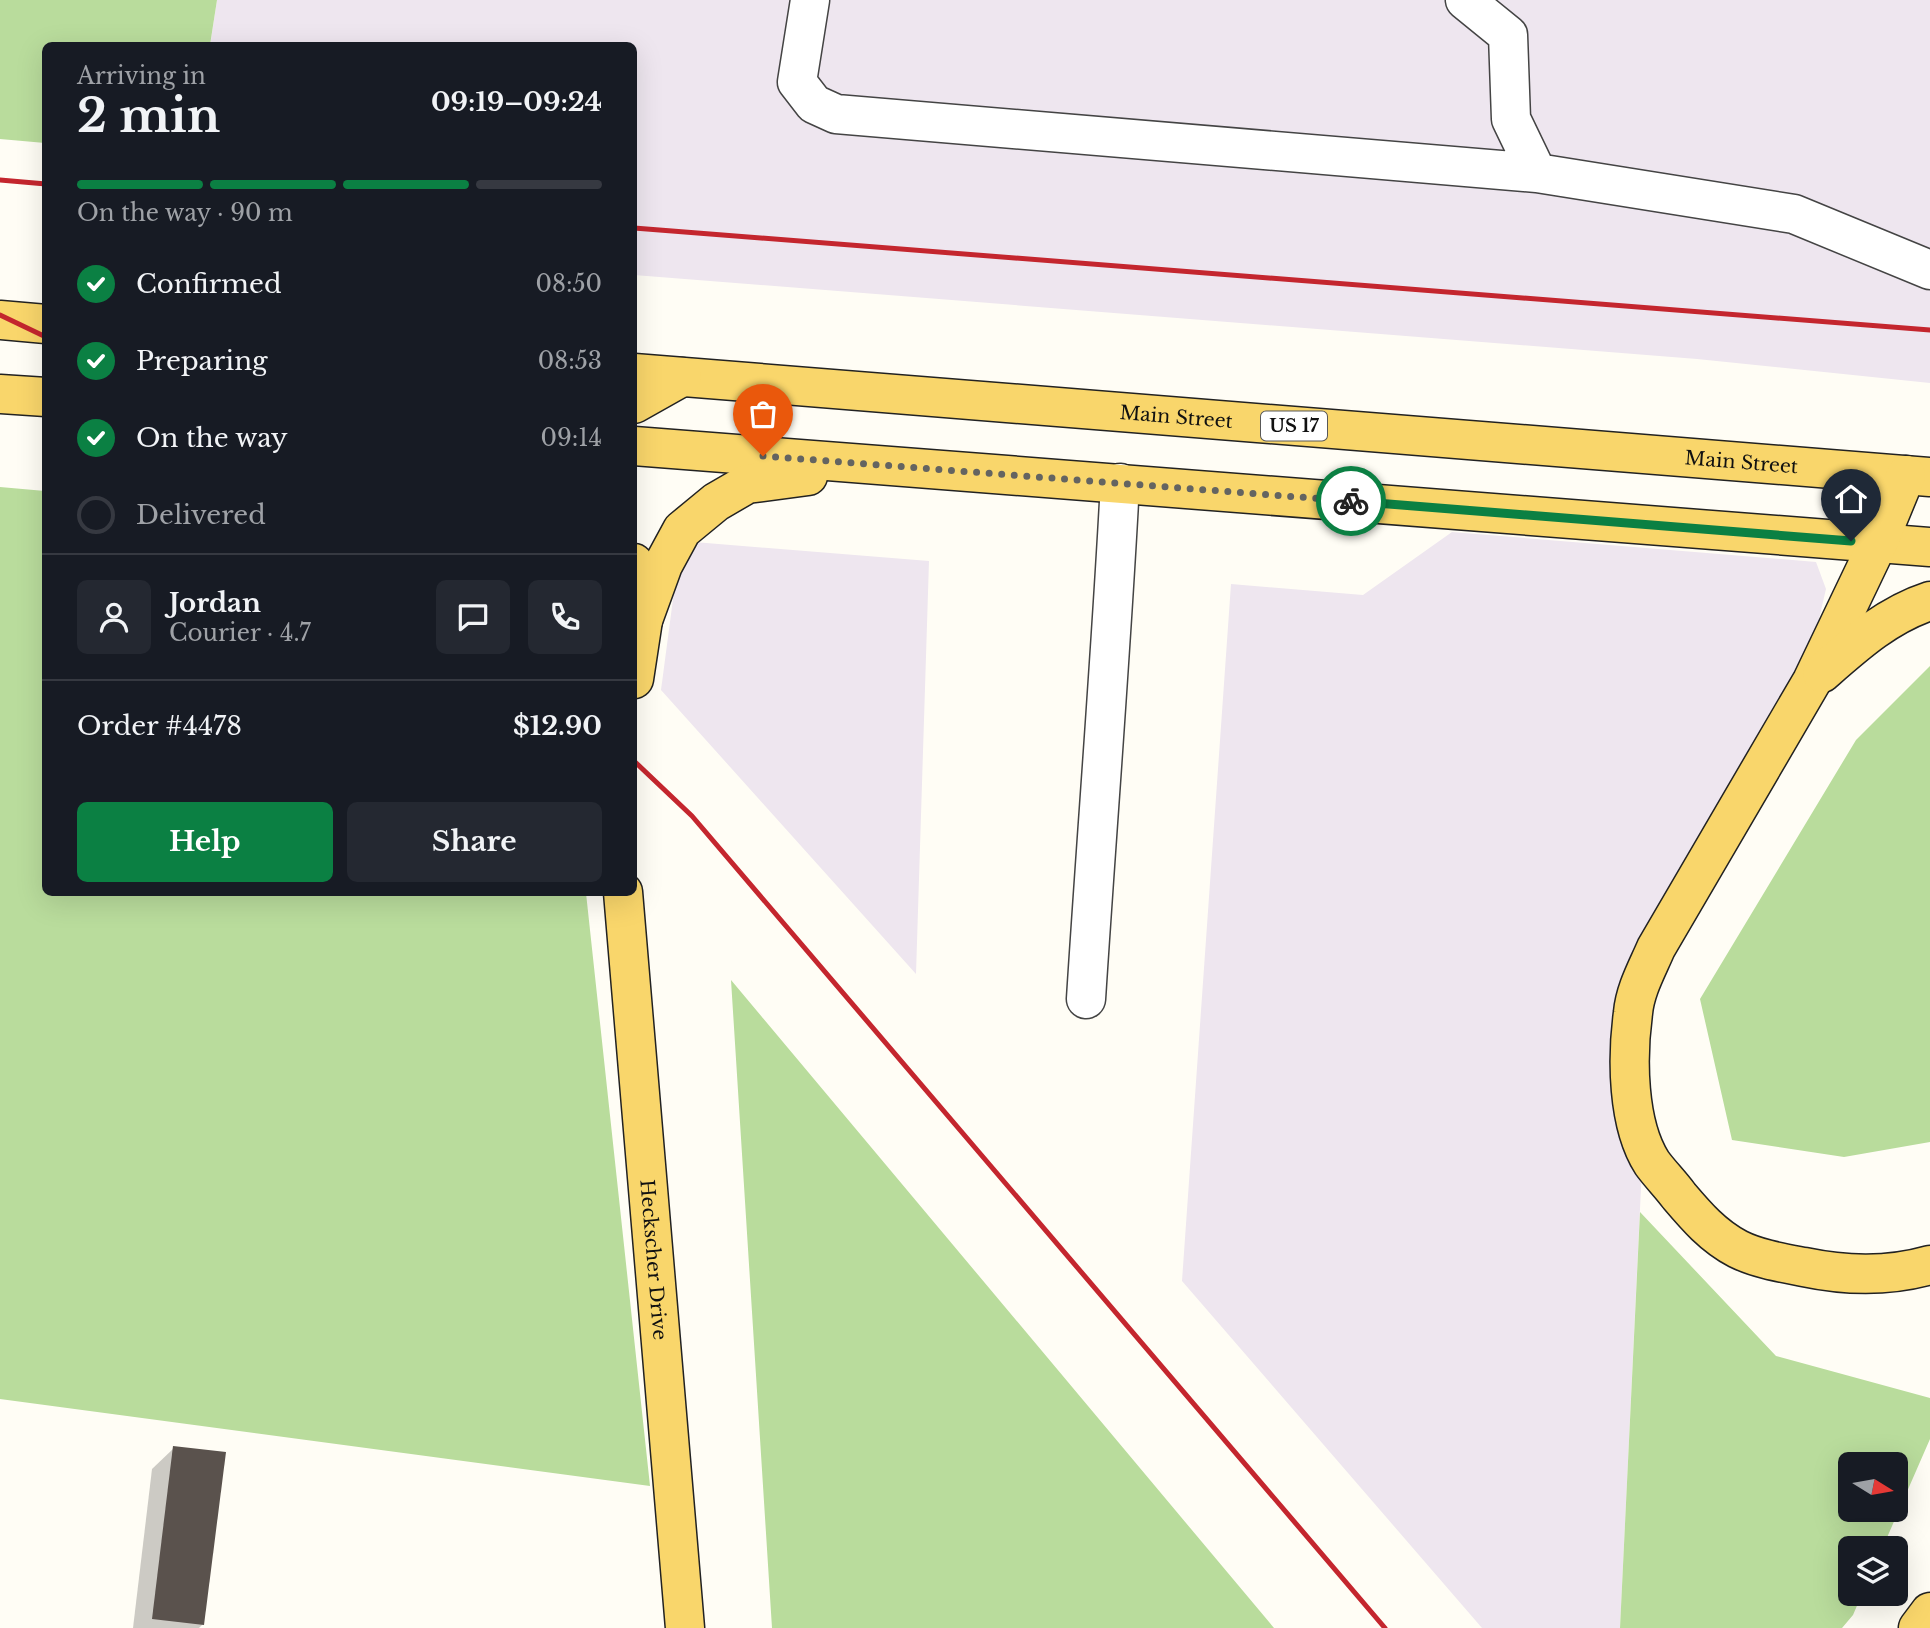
<!DOCTYPE html>
<html lang="en">
<head>
<meta charset="utf-8">
<style>
	body { margin:0; font-family:"Libre Baskerville",serif; background:#242831; color:#f1f3f6; height:100vh; display:flex; flex-direction:column; font-size:26px; white-space:nowrap }
	* { box-sizing:border-box; margin:0 }
	p { font-size:23px; color:#9ea1a6 }
	.icon { flex:none; width:38px; height:38px; fill:none; stroke:currentColor; stroke-width:2; stroke-linecap:round; stroke-linejoin:round }
	.map { position:relative; flex:1; overflow:hidden }
	.drawer { position:absolute; left:42px; top:42px; width:595px; height:854px; display:flex; flex-direction:column; background:#171b24; border-radius:10px; box-shadow:0 7px 28px #0002 }
	.drawer>* { flex:none }
	.needle { width:46px; rotate:101deg }
	.tools { position:absolute; left:1838px; top:1452px; display:grid; gap:14px }
	.tools a { display:grid; place-items:center; width:70px; height:70px; border-radius:10px; background:#171b24; box-shadow:0 7px 28px #0002; font-size:35px }
	.pin { position:absolute; display:grid; place-items:center; width:60px; height:60px; color:#fff; margin:-72px -30px; border-radius:50% 50% 50% 0; rotate:-45deg; box-shadow:0 0 7px #0007 }
	.pin .icon { rotate:45deg }
	.courier { position:absolute; display:grid; place-items:center; width:70px; height:70px; margin:-35px; border:5px solid #0b8043; border-radius:50%; background:#fff; color:#222; box-shadow:0 2px 9px #0007 }
	.headline em { font-style:normal; font-weight:800 }
	.headline div { display:flex; flex-direction:column-reverse }
	.headline { display:flex; align-items:center; justify-content:space-between; height:119px; padding:0 35px }
	h1 { font-size:46px; font-weight:800; line-height:52px }
	.bar { display:grid; grid-template-columns:repeat(4,1fr); gap:10px 7px; align-content:center; height:84px; padding:0 35px }
	.bar i { height:9px; border-radius:5px; background:#363941 }
	.bar .current { background:#0b8043 }
	.bar p { grid-column:span 4 }
	.line { display:flex; align-items:center; gap:18px; padding:0 35px; border-top:2px solid #363941 }
	.line div { flex:1 }
	.round { display:grid; place-items:center; flex:none; width:74px; height:74px; border-radius:10px; background:#242831 }
	ol { padding:0 35px; list-style:none }
	li { display:flex; align-items:center; gap:21px; height:77px }
	li p { margin-inline-start:auto }
	li .icon { padding:7px; border-radius:50%; background:#0b8043; color:#fff; stroke-width:4 }
	li:last-child { color:#9ea1a6 }
	li i { width:38px; height:38px; border:4px solid #363941; border-radius:50% }
	.primary-button { display:flex; gap:14px; margin-top:auto; padding:14px 35px }
	.primary-button a { flex:1; height:80px; border-radius:10px; background:#0b8043; color:#fff; font-size:28px; font-weight:800; line-height:80px; text-align:center }
	.primary-button a+a { background:#242831; color:#f1f3f6 }
	.map>svg:first-child { display:block }
	.industrial { fill:#eee6ef }
	.forest { fill:#b9dc9c; fill-rule:evenodd }
	.shadow { fill:#0003 }
	.building { fill:#5a524d }
	.lines { fill:none; stroke-linecap:round; stroke-linejoin:round }
	.minor-casing { stroke:#444; stroke-width:41 }
	.major-casing { stroke:#222; stroke-width:41 }
	.minor { stroke:#fff; stroke-width:38 }
	.major { stroke:#f9d66b; stroke-width:38 }
	.rail { stroke:#c4262e; stroke-width:5 }
	.done { stroke:#646461; stroke-width:7; stroke-dasharray:0 12.6 }
	.route { stroke:#0b8043; stroke-width:9 }
	.labels { text-anchor:middle; dominant-baseline:central; stroke-width:7; stroke-linejoin:round; paint-order:stroke }
	.shield { fill:#fff; stroke:#585858; stroke-width:2 }
	.shield-label { font-size:18px; font-weight:bold; fill:#111 }
	.street-label { font-size:19px; fill:#111; stroke:#fff }
</style>
</head>
<body>
<div class="map">
<svg width="1930" height="1628" viewBox="0 0 1930 1628">
	<rect width="100%" height="100%" fill="#fffdf5"/>
	<!-- industrial -->
	<path class="industrial" d="M217,0H1930V383L1697,359L634,275V46H210Z
		M1452,532L1816,562L1826,589L1815,636L1636,961L1642,1167L1620,1628H1482L1182,1281L1231,584L1363,595Z
		M694,542L929,561L916,974L661,690L675,584Z"/>
	<!-- forest -->
	<path class="forest" d="M0,0H217L210,45L46,46L45,143L0,139Z
		M0,487L45,491L46,892L586,893L650,1486L0,1399Z
		M1930,666V1142L1844,1157L1732,1140L1700,999L1856,740Z
		M731,980L1274,1628H772Z
		M1640,1212L1776,1356L1930,1398V1439L1882,1549H1850V1594H1862L1853,1615L1842,1628H1620ZM1850,1465H1895V1510H1850Z"/>
	<!-- shadow -->
	<path class="shadow" d="M174,1448L203,1624L199,1628H133L152,1469Z"/>
	<!-- building -->
	<path class="building" d="M173,1446L226,1452L204,1625L152,1619Z"/>
	<g class="lines">
		<defs>
			<path id="minor" d="M810,0L797,82L814,104L836,114L1537,173
				M1465,0L1508,35L1511,119L1537,173L1794,214L1930,270
				M1086,999C1097,827 1111,655 1120,483"/>
			<g id="major">
				<path d="M0,320L46,324"/>
				<path id="s1" d="M634,373L1930,477"/>
				<path d="M0,394L46,397"/>
				<path d="M634,404L682,377"/>
				<path d="M634,446L1930,547"/>
				<path d="M1906,475L1878,543L1812,681L1656,948C1647,969 1635,990 1633,1013C1627,1057 1627,1124 1652,1163C1660,1174 1671,1185 1679,1196C1696,1216 1713,1236 1738,1249C1758,1259 1783,1263 1804,1267C1847,1276 1888,1277 1930,1265"/>
				<path d="M634,563L643,620L634,679"/>
				<path d="M643,620L663,565L682,530L716,502L747,484L808,476"/>
				<path d="M1822,673C1855,644 1887,615 1930,601"/>
				<path id="s2" d="M623,892L685,1628"/>
				<path d="M1918,1628L1930,1612"/>
			</g>
		</defs>
		<!-- minor casing -->
		<use href="#minor" class="minor-casing"/>
		<!-- major casing -->
		<use href="#major" class="major-casing"/>
		<!-- minor -->
		<use href="#minor" class="minor"/>
		<!-- major -->
		<use href="#major" class="major"/>
		<!-- rail -->
		<path class="rail" d="M0,180L46,184
			M634,228L1930,330
			M0,315L46,337
			M634,761L692,816L1385,1628"/>
	</g>
	<g class="lines">
		<!-- done -->
		<path class="done" d="M763,456L1351,501"/>
		<!-- route -->
		<path class="route" d="M1351,501L1851,541"/>
	</g>
	<g class="labels">
		<!-- shield labels -->
		<rect class="shield" x="1261" y="411.5" width="66" height="29" rx="5"/>
		<g class="shield-label">
			<text x="1294" y="426">US 17</text>
		</g>
		<!-- street labels -->
		<g class="street-label">
			<text stroke="none"><textPath href="#s1" startOffset="544">Main Street</textPath></text>
			<text stroke="none"><textPath href="#s1" startOffset="1111">Main Street</textPath></text>
			<text stroke="none"><textPath href="#s2" startOffset="369">Heckscher Drive</textPath></text>
		</g>
	</g>
</svg>
<div class="tools">
<a><svg class="needle" viewBox="-14 -14 28 28"><path d="M0-13l5 13h-10z" fill="#e53935"/><path d="M0 13l5-13h-10z" fill="#9ea1a6"/></svg></a>
<a><svg class="icon" aria-label="layers" viewBox="0 0 24 24"><path d="M12 4l9 5-9 5-9-5zM3 14l9 5 9-5"/></svg></a>
</div>
<div class="pin" style="left:763px;top:456px;background:#ea580c"><svg class="icon" aria-label="bag" viewBox="0 0 24 24"><path d="M5 8h14l-1 12H6zM9 8a3 3 0 0 1 6 0"/></svg></div>
<div class="pin" style="left:1851px;top:541px;background:#1f2937"><svg class="icon" aria-label="home" viewBox="0 0 24 24"><path d="M3 11l9-7 9 7M6 9v11h12V9"/></svg></div>
<div class="courier" style="left:1351px;top:501px"><svg class="icon" aria-label="bike" viewBox="0 0 24 24"><circle cx="6" cy="16" r="4"/><circle cx="18" cy="16" r="4"/><path d="M6 16l4-8h5l3 8M10 8l3 8H6M13 5h3"/></svg></div>
<section class="drawer">
<div class="headline"><div><h1>2 min</h1><p>Arriving in</p></div><em>09:19–09:24</em></div>
<div class="bar"><i class="current"></i><i class="current"></i><i class="current"></i><i></i><p>On the way · 90 m</p></div>
<ol>
<li><svg class="icon" aria-label="check" viewBox="0 0 24 24"><path d="M5 12l5 5 9-10"/></svg>Confirmed<p>08:50</p></li>
<li><svg class="icon" aria-label="check" viewBox="0 0 24 24"><path d="M5 12l5 5 9-10"/></svg>Preparing<p>08:53</p></li>
<li><svg class="icon" aria-label="check" viewBox="0 0 24 24"><path d="M5 12l5 5 9-10"/></svg>On the way<p>09:14</p></li>
<li><i></i>Delivered</li>
</ol>
<div class="line" style="height:126px"><a class="round"><svg class="icon" aria-label="person" viewBox="0 0 24 24"><circle cx="12" cy="8" r="4"/><path d="M4 21q1-7 8-7t8 7"/></svg></a><div><b>Jordan</b><p>Courier · 4.7</p></div><a class="round"><svg class="icon" aria-label="chat" viewBox="0 0 24 24"><path d="M4 5h16v11H9l-5 4z"/></svg></a><a class="round"><svg class="icon" aria-label="phone" viewBox="0 0 24 24"><path d="M5 4h4l2 5-3 2q2 4 5 5l2-3 5 2v4C11 20 4 13 5 4z"/></svg></a></div>
<div class="line" style="height:91px"><div>Order #4478</div><b>$12.90</b></div>
<div class="primary-button"><a>Help</a><a>Share</a></div>
</section>
</div>
</body>
</html>
